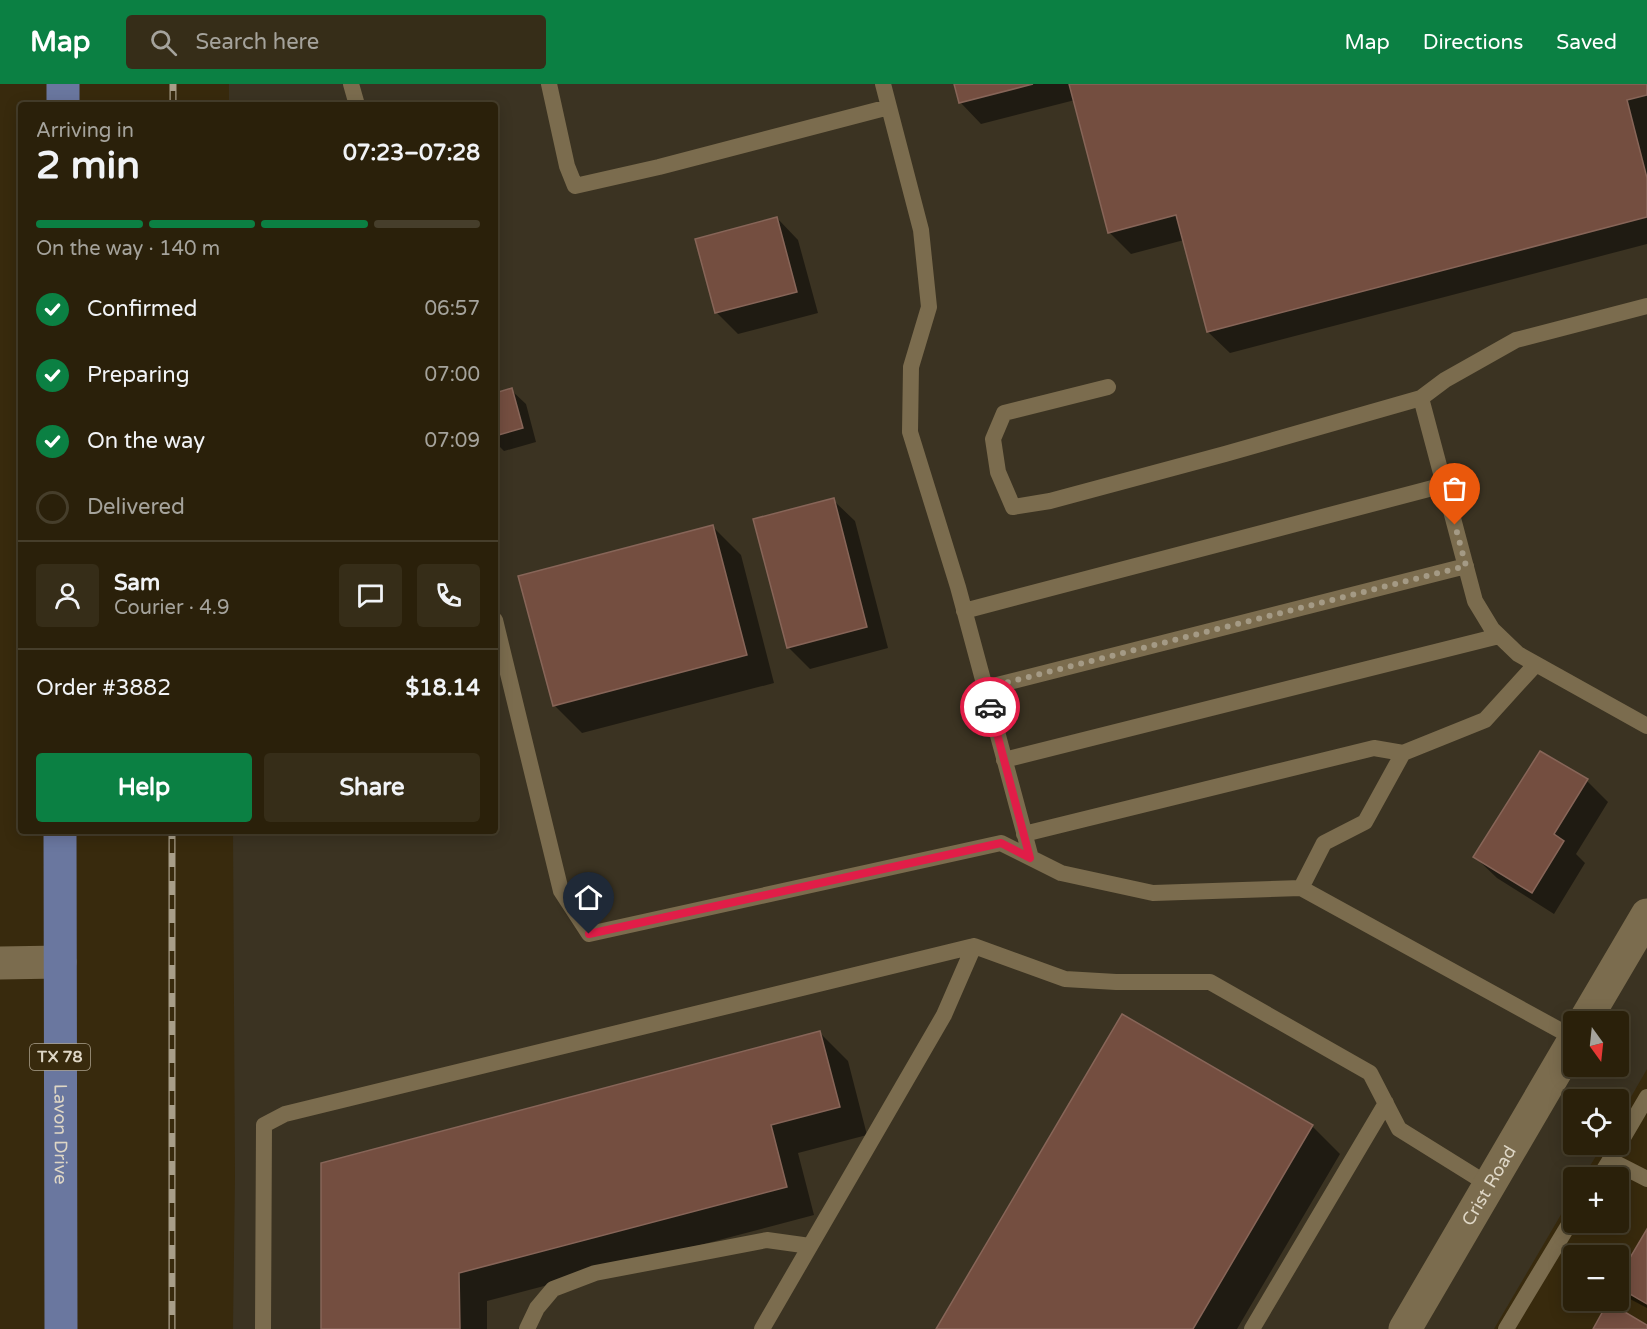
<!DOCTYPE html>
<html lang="en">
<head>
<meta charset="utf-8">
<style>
	body { margin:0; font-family:"Varela Round",sans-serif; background:#362d18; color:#f1f3f6; height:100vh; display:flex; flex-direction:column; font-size:22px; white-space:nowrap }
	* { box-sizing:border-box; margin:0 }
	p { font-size:20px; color:#a5a39c }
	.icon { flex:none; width:33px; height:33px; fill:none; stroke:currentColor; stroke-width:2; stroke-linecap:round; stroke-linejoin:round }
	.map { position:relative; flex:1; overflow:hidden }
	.panel { position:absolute; left:18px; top:18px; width:480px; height:732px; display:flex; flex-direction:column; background:#2a200a; border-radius:6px; box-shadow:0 3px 15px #0003,0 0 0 2px #463e2b }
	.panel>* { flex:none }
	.needle { width:39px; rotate:165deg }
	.controls { position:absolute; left:1563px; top:927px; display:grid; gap:12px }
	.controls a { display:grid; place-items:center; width:66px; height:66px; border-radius:6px; background:#2a200a; box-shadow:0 3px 15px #0003,0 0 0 2px #463e2b; font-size:30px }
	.pin { position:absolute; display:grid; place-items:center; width:51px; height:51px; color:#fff; margin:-62px -26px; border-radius:50% 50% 50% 0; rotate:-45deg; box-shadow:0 0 6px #0007 }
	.pin .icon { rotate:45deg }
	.courier { position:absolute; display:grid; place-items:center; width:60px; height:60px; margin:-30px; border:4px solid #e11d48; border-radius:50%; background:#fff; color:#222; box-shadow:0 2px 8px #0007 }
	.overview em { font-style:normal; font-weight:800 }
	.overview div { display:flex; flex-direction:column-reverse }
	.overview { display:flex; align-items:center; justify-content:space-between; height:102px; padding:0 18px }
	h1 { font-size:39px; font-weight:800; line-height:45px }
	.bar { display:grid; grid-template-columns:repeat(4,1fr); gap:9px 6px; align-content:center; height:72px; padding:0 18px }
	.bar i { height:8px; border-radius:4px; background:#463e2b }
	.bar .current { background:#0b8043 }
	.bar p { grid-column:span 4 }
	.line { display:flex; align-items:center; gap:15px; padding:0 18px; border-top:2px solid #463e2b }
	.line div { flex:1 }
	.round { display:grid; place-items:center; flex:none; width:63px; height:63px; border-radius:6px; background:#362d18 }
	ol { padding:0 18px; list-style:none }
	li { display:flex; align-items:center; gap:18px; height:66px }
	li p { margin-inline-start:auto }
	li .icon { padding:6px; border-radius:50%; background:#0b8043; color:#fff; stroke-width:4 }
	li:last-child { color:#a5a39c }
	li i { width:33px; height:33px; border:3px solid #463e2b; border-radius:50% }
	.button { display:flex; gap:12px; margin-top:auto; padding:12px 18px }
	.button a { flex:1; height:69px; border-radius:6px; background:#0b8043; color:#fff; font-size:24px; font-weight:800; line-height:69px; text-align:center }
	.button a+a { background:#362d18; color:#f1f3f6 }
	header { display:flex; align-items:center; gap:36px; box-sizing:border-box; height:84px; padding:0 30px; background:#0b8043; color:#fff }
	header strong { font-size:28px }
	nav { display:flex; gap:33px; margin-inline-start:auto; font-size:21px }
	.search { width:420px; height:54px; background:#362d18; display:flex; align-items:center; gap:15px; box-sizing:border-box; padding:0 21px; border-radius:6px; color:#a5a39c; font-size:22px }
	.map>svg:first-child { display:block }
	.commercial { fill:#3b3322; fill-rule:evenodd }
	.shadow { fill:#0007 }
	.building { fill:#744e40; stroke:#876558; stroke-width:1.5 }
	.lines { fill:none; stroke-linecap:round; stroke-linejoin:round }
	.service { stroke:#7b6c4e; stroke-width:16 }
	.minor { stroke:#7b6c4e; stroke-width:33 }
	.tertiary { stroke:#7b6c4e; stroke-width:33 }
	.primary { stroke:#6a779f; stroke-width:33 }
	.rail-casing { stroke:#a89e89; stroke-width:7 }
	.rail { stroke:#382a0d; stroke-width:4.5; stroke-dasharray:14; stroke-linecap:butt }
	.done { stroke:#a49a85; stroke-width:6; stroke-dasharray:0 10.8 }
	.route { stroke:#e11d48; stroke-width:8 }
	.labels { text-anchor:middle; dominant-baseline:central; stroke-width:5; stroke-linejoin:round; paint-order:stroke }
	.shield { fill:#382a0d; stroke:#aca28e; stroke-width:1.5 }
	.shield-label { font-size:16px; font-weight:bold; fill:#ded6c5 }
	.street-label { font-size:18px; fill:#ded6c5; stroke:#382a0d }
</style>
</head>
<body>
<header>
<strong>Map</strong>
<div class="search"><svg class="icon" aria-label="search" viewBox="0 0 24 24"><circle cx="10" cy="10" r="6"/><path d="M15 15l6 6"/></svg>Search here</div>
<nav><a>Map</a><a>Directions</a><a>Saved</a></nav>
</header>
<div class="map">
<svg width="1647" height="1245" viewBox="0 0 1647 1245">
	<rect width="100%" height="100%" fill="#382a0d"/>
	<!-- commercial -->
	<path class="commercial" d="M229,0H1647V985L1619,1034L1618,1016H1574V1060L1603,1061L1583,1093L1574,1094L1573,1110L1494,1245H233L235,1092L233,747H495V21H229ZM1574,938H1618V982H1574Z"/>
	<!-- shadow -->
	<path class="shadow" d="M955,0H1647V160L1230,269L1208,248L1184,156L1131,170L1109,148L1075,16L981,40L960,18Z
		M777,134L798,156L818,229L738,250L717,229L697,156Z
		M511,306L526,320L536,358L504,367L495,358V310Z
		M833,416L855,437L888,564L810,585L788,563Z
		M713,443L741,471L774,599L582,649L554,621Z
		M1587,697L1608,718L1576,770L1585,779L1554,830L1497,794L1475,773Z
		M820,949L848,977L867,1051L798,1069L814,1131L487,1217V1245H323Z
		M1312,1042L1340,1070L1237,1245H938Z
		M1647,1148V1224L1630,1215L1618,1203Z"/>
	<!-- building -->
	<path class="building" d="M954,0H1033L959,19Z
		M1069,0H1647V11L1627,16L1647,94V133L1207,248L1176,131L1108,149Z
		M777,133L797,208L715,229L695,155Z
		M512,304L523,344L495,352V309Z
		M834,414L867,543L787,564L753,435Z
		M713,441L747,571L553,622L518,492Z
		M1540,667L1588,695L1554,750L1564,757L1532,809L1473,773Z
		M1122,930L1313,1041L1193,1245H936Z
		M820,947L840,1023L771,1041L787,1103L459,1189L460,1245H321V1079Z
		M1647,1145V1220L1618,1203V1194Z
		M1608,1218L1647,1241V1245H1593Z"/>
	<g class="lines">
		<!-- service -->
		<path class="service" d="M351,0L357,21
			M549,0L567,82L575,102L659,83L889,23
			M883,0L921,146L929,223L911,283L910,348L958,503L1031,774
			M1647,222L1516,256L1445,296L1421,314L1475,517L1492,545L1518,570L1647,642
			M1108,303L1004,329L993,355L998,388L1013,423L1050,417L1225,370L1421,314
			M964,527L1444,401
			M495,536L561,807L589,850L1001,759L1061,789L1153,809L1301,804L1574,954
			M985,604L1466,482
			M1004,676L1499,552
			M1024,750L1374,664L1403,669
			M1301,804L1324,759L1365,738L1403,669L1485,636L1536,580
			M1610,1076L1647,1013
			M1599,1094L1610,1076L1647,1095
			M263,1245L264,1041L285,1030L974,862L1065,895L1116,898H1210L1370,989L1399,1045L1489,1101
			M527,1245L537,1224L553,1205L595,1189L767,1156L810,1162
			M762,1245L944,931L974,862
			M1252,1245L1386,1019
			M1506,1245L1574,1132"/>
		<!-- minor -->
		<path class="minor" d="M0,879L60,878"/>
		<!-- tertiary -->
		<g class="tertiary">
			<path d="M1584,938L1647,831"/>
			<path id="s1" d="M1405,1245L1574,956"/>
		</g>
		<!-- primary -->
		<g class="primary">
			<path d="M63,21V0"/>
			<path id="s2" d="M60,747L61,1245"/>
		</g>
		<defs>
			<path id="rail" d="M173,21V0
				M172,1245V747"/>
		</defs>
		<!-- rail casing -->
		<use href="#rail" class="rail-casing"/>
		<!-- rail -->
		<use href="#rail" class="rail"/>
	</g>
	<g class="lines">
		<!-- done -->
		<path class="done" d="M990,623L985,604L1466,482L1455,441"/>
		<!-- route -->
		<path class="route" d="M589,850L1001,759L1030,774L990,623"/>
	</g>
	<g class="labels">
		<!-- shield labels -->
		<rect class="shield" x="30" y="960" width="60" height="26" rx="4.5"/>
		<g class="shield-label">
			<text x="60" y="973">TX 78</text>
		</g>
		<!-- street labels -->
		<g class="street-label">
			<text stroke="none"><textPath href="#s2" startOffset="303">Lavon Drive</textPath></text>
			<text stroke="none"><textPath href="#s1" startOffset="166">Crist Road</textPath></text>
		</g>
	</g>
</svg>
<div class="controls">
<a><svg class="needle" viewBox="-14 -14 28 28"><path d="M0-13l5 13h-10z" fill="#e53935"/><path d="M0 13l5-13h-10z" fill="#a5a39c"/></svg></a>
<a><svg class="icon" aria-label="locate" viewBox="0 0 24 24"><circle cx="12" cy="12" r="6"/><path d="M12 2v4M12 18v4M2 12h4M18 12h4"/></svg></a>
<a>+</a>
<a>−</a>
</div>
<div class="pin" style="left:1455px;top:441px;background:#ea580c"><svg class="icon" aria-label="bag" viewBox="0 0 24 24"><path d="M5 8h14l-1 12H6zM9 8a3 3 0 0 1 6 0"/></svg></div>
<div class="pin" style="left:589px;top:850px;background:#1f2937"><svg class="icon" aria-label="home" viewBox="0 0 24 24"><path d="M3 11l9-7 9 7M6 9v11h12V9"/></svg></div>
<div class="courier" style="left:990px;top:623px"><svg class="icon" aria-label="car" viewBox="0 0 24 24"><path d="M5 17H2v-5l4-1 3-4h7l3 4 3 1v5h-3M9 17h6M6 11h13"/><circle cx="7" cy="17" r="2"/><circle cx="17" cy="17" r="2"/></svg></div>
<section class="panel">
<div class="overview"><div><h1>2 min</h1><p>Arriving in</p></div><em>07:23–07:28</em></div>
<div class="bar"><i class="current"></i><i class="current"></i><i class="current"></i><i></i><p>On the way · 140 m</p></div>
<ol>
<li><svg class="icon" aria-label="check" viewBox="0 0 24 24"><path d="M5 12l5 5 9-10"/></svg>Confirmed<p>06:57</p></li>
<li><svg class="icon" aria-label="check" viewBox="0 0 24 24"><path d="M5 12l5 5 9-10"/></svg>Preparing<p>07:00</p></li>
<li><svg class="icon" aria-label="check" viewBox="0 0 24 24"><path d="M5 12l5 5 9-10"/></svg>On the way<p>07:09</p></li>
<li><i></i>Delivered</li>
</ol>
<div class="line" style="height:108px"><a class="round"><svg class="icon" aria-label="person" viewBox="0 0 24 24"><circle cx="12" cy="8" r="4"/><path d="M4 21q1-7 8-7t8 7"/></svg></a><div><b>Sam</b><p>Courier · 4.9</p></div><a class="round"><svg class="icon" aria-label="chat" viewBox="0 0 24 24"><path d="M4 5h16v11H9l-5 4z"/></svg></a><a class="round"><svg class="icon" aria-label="phone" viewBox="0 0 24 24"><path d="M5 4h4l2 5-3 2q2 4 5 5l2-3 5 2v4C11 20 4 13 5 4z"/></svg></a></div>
<div class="line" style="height:78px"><div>Order #3882</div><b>$18.14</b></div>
<div class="button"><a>Help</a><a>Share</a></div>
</section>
</div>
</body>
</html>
